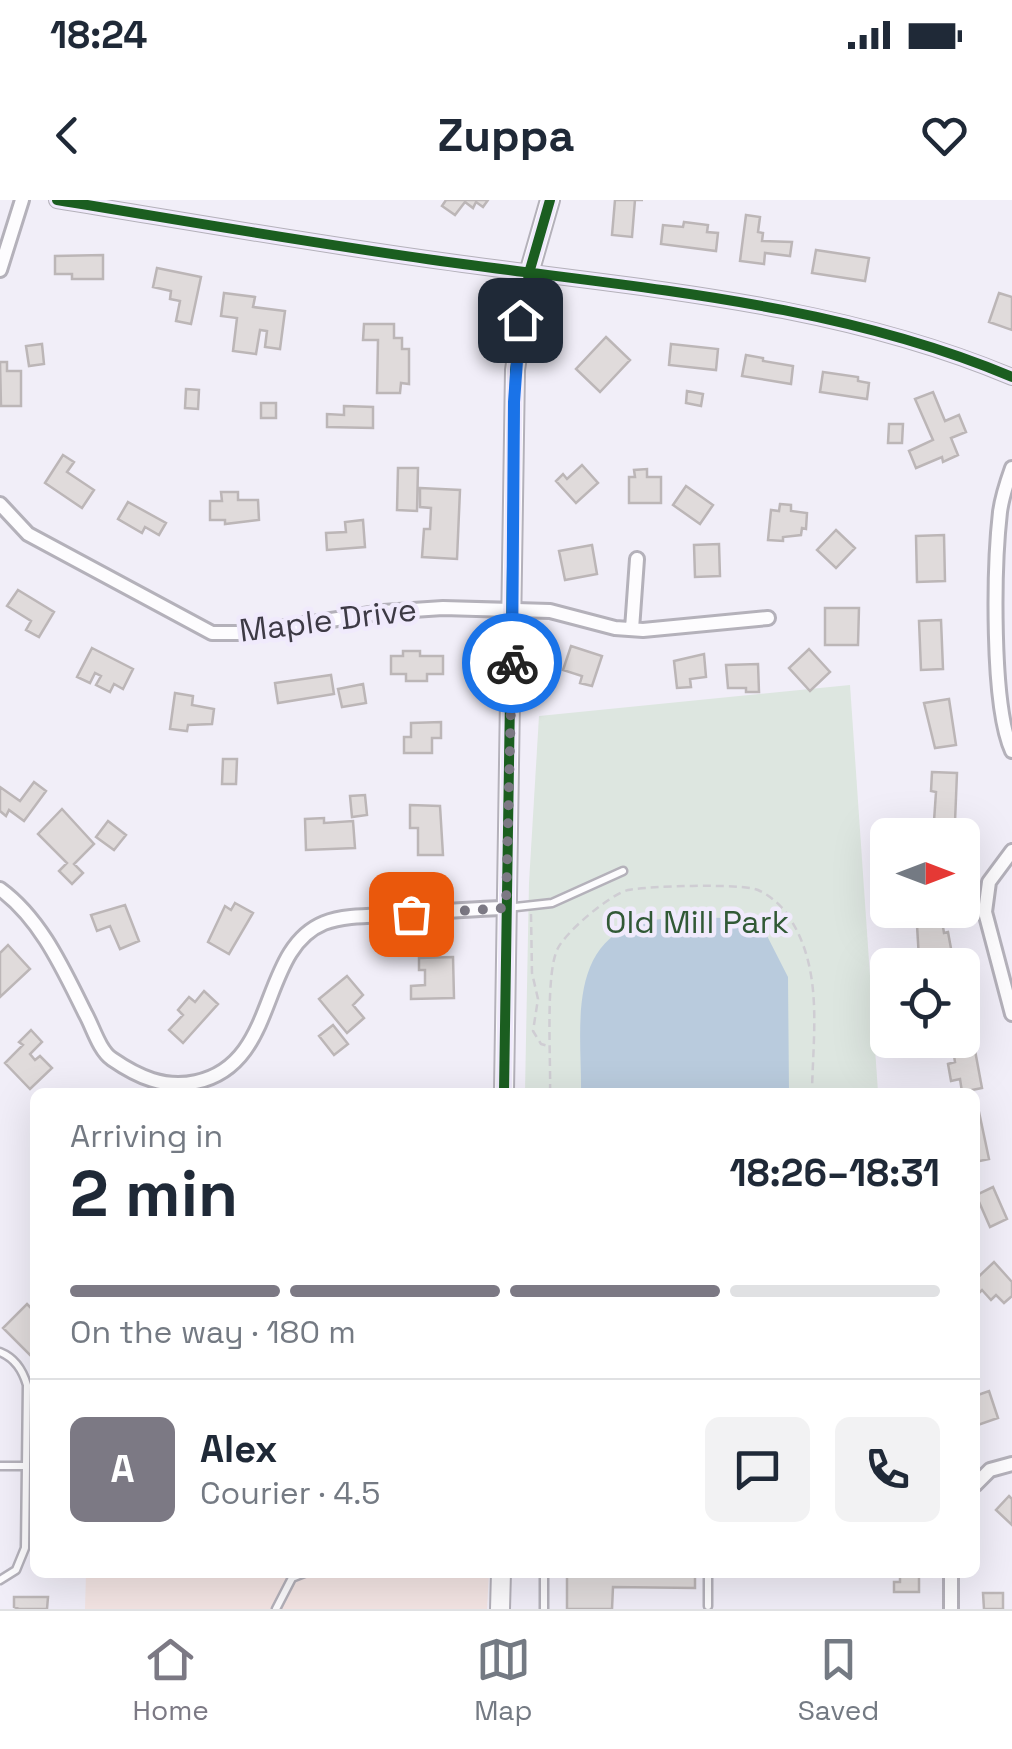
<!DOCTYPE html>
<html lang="en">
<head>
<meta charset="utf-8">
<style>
	body { margin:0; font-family:"Space Grotesk",sans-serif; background:#f2f2f3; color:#1f2937; height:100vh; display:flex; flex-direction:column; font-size:38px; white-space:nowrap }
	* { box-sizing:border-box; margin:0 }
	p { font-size:32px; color:#747a83 }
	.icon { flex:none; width:55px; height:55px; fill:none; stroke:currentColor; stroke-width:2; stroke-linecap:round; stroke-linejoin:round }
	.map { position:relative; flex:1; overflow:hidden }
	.side { position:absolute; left:30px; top:888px; width:950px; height:490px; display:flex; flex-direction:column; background:#fff; border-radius:15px; box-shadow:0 10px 40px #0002 }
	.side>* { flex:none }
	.needle { width:65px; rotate:90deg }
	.buttons { position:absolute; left:870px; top:618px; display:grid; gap:20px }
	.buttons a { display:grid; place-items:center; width:110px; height:110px; border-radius:15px; background:#fff; box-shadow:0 10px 40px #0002; font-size:50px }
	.pin { position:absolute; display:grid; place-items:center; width:85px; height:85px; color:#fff; margin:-42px; border-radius:20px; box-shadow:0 5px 15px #0006 }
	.courier { position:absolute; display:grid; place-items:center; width:100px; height:100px; margin:-50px; border:8px solid #1a73e8; border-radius:50%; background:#fff; color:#222; box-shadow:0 2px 12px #0007 }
	.overview em { font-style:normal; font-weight:700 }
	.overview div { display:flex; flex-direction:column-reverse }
	.overview { display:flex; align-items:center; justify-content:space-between; height:170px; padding:0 40px }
	h1 { font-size:65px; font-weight:700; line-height:75px }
	.bar { display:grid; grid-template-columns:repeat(4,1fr); gap:15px 10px; align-content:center; height:120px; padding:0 40px }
	.bar i { height:12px; border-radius:8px; background:#e0e1e3 }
	.bar .selected { background:#7c7984 }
	.bar p { grid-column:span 4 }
	.line { display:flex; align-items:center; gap:25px; padding:0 40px; border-top:2px solid #e0e1e3 }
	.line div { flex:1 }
	.round { display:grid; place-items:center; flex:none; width:105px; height:105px; border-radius:15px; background:#f2f2f3 }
	.status { display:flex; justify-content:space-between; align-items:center; height:70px; padding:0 50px; background:#fff; direction:ltr }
	.status svg { height:28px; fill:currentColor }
	header { display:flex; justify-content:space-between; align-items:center; height:130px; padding:0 40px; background:#fff; font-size:45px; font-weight:700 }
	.tab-bar { display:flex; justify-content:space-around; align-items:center; height:140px; border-top:2px solid #e0e1e3; background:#fff; font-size:28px; color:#747a83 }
	.tab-bar a { display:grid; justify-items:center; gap:5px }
	.tab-bar .selected { color:#7c7984 }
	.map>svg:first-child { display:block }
	.industrial { fill:#f4e5e4 }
	.green { fill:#dde6e0 }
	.water { fill:#b9cbdd }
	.building { fill:#e0dbdb; stroke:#bcb6b7; stroke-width:2.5 }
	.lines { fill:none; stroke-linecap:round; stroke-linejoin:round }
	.lane-casing { stroke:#b4b1ba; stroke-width:11 }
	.street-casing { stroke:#b4b1ba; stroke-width:18 }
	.secondary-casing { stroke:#b4b1ba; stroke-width:22 }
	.path { stroke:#cfcdd3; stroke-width:2.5; stroke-dasharray:8 5; stroke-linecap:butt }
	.lane { stroke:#fdfcfe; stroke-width:6 }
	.street { stroke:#fdfcfe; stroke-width:12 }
	.secondary { stroke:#fdfcfe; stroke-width:18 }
	.cycleway-casing { stroke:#f0eafc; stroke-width:16 }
	.cycleway { stroke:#1b5e20; stroke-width:10 }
	.done { stroke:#7c7984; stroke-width:10; stroke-dasharray:0 18 }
	.route { stroke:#1a73e8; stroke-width:12 }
	.labels { text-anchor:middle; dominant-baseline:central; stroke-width:9; stroke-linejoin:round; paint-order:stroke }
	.street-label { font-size:32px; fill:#3d3a45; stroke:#f0eafc }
	.park-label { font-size:32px; fill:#315936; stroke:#f0eafc }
</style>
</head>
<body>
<div class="status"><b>18:24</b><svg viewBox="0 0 49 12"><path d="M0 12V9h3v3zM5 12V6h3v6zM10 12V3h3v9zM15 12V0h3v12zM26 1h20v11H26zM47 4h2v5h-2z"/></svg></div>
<header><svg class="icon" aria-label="back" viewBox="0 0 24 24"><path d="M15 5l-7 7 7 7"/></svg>Zuppa<svg class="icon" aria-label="heart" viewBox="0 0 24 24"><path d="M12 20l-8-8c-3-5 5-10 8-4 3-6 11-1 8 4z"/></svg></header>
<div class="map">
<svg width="1012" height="1409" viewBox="0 0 1012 1409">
	<rect width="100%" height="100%" fill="#f1eef8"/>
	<!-- industrial -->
	<path class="industrial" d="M86,1373H489L487,1409H85Z"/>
	<!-- green -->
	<path class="green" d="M850,485L878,892H525L529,683L539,516Z"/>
	<!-- water -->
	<path class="water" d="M745,718L762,726L788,777L789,892H581C582,835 566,746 637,724C670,714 711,719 745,718Z"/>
	<!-- building -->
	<path class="building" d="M446,0H488L483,7L476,2L473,8L465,2L455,15L442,6Z
		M615,0H643H635L632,37L612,35Z
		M746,15L760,17L758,32L763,33L762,41L792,42L790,56L765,53L764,64L740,61Z
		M684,22L708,25L707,32L718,33L716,51L661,44L663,25L683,27Z
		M816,50L869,58L865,81L812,73Z
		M103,55V79H72V74H55V56Z
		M157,68L201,77L191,124L176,121L180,101L170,99L171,91L153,87Z
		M224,93L255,97L253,107L285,111L280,149L265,147L267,131L260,130L256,154L233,151L237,118L221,116Z
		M999,93L1012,97V130L989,122Z
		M364,124H394V138H402V149H409V184L401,183L400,193H377L378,140H363Z
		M606,137L630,160L600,192L576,169Z
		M42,144L44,164L29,166L26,146Z
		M671,144L718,149L716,170L669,165Z
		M746,155L763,158V161L793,166L791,184L742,176Z
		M0,162H7V171H21V206H1Z
		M823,172L858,177V181L869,183L867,199L820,192Z
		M186,189L199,190L198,209L185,208Z
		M687,191L703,194L701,206L686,203Z
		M933,192L945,221L959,215L966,232L951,238L958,255L943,262L942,257L916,268L909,251L933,240L915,199Z
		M261,203H276V218H261Z
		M344,206L373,207V228L327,227V214L344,215Z
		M889,224H903L902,243H888Z
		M63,255L74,262L67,272L94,290L82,308L45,283Z
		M582,265L598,283L576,303L556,281L563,274L567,279Z
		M398,268H418L417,311L397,310Z
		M647,269V277H661V303H629V277H635L634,270Z
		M686,286L713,305L700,324L673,305Z
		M420,288L460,290L457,359L422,357L424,329H430L431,308L420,307Z
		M221,292H238V300H258L259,320L225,324V320H210V301H222Z
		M128,302L166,323L159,335L145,327L142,333L118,319Z
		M780,304L791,305V311L807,313L806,329L802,328L801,335L783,337V341L768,340L771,310L779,311Z
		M363,320L365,347L327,350L326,333L346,332L345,322Z
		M836,330L855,348L836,368L817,350Z
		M944,335L945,381L917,382L916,336Z
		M719,344L720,376L695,377L694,345Z
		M592,345L597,374L565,380L559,351Z
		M18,390L54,412L39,437L26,430L31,421L7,406Z
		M825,408H859L858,445H825Z
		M941,420L943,469L921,470L919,421Z
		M571,446L602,456L592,486L580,483L582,476L563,470Z
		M92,448L133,469L123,489L114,484L110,492L96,485L101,476L95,473L90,483L77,477Z
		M809,449L830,472L810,491L789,468Z
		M403,451H420V456H443V474H427V481H406V474H391V456H403Z
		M704,454L706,477L690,479L691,487L677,488L674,461Z
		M758,464L759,492H746V488H728L726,465Z
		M331,475L334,494L278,503L275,483Z
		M363,484L366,503L342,507L338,489Z
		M175,493L193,496L192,505L214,509L212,524L188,525L187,531L170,529Z
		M949,499L956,545L935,548L924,503Z
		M441,522V538H432V553H404V537H411V523Z
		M223,559H237L236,584H222Z
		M932,572L957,573L955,622L934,621L936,592L931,591Z
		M34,582L46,591L24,621L9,610L6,616L0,611V587L20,601Z
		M365,595L367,615L352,617L350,596Z
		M410,605L440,606L443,655H418V628H410Z
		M62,609L94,644L74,664L83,673L72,684L59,671L67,663L38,634Z
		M324,618V623L353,621L355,648L306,650L305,619Z
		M108,621L126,635L114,650L96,637Z
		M235,703L253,713L229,754L208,742L225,706L231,710Z
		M125,705L139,741L120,749L110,726L97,731L91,715Z
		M942,721L944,733L948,732L954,765H933L932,757L919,759L917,725Z
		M8,745L30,769L0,797V753Z
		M453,757L454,798L411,799V786L425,785V770H419V758Z
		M347,776L363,795L353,805L364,818L347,833L319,799Z
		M204,791L218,804L183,843L169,830L183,815L178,810L189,797L195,802Z
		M333,825L348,844L334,855L319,836Z
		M31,830L42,842L30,854L35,860L40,856L52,868L30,889L5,863L23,845L19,842Z
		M974,845L982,888L962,892L960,879L951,881L948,864L955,862L953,849Z
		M979,912L989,959L975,962V913Z
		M993,987L1007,1019L990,1027L976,995Z
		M994,1062L1012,1082V1096L1004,1103L996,1095L991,1100L982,1090L978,1094L975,1091V1080Z
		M27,1104L35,1112V1160L3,1128Z
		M989,1191L998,1218L975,1226V1196Z
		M1009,1296L1012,1299V1325L996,1310Z
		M567,1372H695V1388L613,1387L612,1409H567Z
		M919,1372V1392H894V1382H900V1374Z
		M983,1393H1003V1409H984Z
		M14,1397H48L47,1409H19L14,1407Z"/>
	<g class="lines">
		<defs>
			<path id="lane" d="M507,708L552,703L623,671
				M0,1152C15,1158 23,1171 27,1185L25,1348L16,1370L0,1380
				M0,1266H26
				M708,1372V1406
				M276,1409L292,1378L307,1372
				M544,1409V1372"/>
			<path id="street" d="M57,0C192,22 327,46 463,64C648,89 839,104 1012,177
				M0,70L22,0
				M1012,268C1007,282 1002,297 1000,312C994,365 991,505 1012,551
				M0,304L28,334L212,433H246L383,412L443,408L550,411L615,428L643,430L768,418
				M632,429L637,359
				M1012,651L989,682L985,712L1012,814
				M0,689C41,719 63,769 85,813C93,827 99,850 112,859C138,877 165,889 196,882C280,864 258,750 324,723C344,715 371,716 392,715C430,712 468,709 506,708
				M975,1285L990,1270L1012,1264
				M951,1372V1409"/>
			<path id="secondary" d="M504,892L515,170L529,73L550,0
				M500,1409L501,1372"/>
		</defs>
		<!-- lane casing -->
		<use href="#lane" class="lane-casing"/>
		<!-- street casing -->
		<use href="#street" class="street-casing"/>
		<!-- secondary casing -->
		<use href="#secondary" class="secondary-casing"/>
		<!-- path -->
		<path class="path" d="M531,714L532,773L538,799L533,831L541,844L548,846
			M550,892C551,861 545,772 558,748C567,731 609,695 628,690C648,686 741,683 758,690C769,695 780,704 787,714C824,767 813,832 812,892"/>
		<!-- lane -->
		<use href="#lane" class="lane"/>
		<!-- street -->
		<use href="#street" class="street"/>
		<!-- secondary -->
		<use href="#secondary" class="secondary"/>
		<defs>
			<path id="cycleway" d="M57,0C192,22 327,46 463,64C648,89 839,104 1012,177
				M504,892L515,170L529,73L550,0"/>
		</defs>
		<!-- cycleway casing -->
		<use href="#cycleway" class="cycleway-casing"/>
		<!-- cycleway -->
		<use href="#cycleway" class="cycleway"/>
	</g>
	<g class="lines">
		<!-- done -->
		<path class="done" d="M411,714L506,708L512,463"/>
		<!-- route -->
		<path class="route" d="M512,463L514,202L520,120"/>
	</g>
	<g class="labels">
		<!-- street labels -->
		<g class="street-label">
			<text transform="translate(328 420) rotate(-7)">Maple Drive</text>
		</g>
		<!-- park labels -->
		<g class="park-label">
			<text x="697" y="722">Old Mill Park</text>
		</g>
	</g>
</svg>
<div class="buttons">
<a><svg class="needle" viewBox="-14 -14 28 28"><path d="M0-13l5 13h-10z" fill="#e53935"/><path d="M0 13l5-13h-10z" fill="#747a83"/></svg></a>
<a><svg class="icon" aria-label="locate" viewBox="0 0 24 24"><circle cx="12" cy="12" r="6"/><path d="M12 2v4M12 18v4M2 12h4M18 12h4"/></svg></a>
</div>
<div class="pin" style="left:411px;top:714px;background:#ea580c"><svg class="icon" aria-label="bag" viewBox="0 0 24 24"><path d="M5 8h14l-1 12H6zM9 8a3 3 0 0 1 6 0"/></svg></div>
<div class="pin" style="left:520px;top:120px;background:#1f2937"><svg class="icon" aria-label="home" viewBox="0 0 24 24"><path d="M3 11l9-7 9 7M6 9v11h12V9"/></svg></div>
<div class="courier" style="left:512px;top:463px"><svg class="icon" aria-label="bike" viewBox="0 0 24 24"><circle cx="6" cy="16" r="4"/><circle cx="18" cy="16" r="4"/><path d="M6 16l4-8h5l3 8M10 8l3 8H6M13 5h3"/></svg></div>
<section class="side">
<div class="overview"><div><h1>2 min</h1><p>Arriving in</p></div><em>18:26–18:31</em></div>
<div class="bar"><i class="selected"></i><i class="selected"></i><i class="selected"></i><i></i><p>On the way · 180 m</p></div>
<div class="line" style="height:180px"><b class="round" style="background:#7c7984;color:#fff">A</b><div><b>Alex</b><p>Courier · 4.5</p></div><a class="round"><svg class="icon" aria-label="chat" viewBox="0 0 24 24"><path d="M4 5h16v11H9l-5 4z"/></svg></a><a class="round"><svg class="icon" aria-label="phone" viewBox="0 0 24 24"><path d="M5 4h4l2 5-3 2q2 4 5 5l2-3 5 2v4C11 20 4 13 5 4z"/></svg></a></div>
</section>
</div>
<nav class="tab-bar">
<a class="selected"><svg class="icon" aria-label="home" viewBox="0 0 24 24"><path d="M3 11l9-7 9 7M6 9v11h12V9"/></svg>Home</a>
<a><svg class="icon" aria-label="map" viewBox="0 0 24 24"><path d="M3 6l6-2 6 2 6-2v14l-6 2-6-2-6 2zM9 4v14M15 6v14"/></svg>Map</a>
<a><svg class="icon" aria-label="saved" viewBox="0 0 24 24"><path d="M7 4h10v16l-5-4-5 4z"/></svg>Saved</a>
</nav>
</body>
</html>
